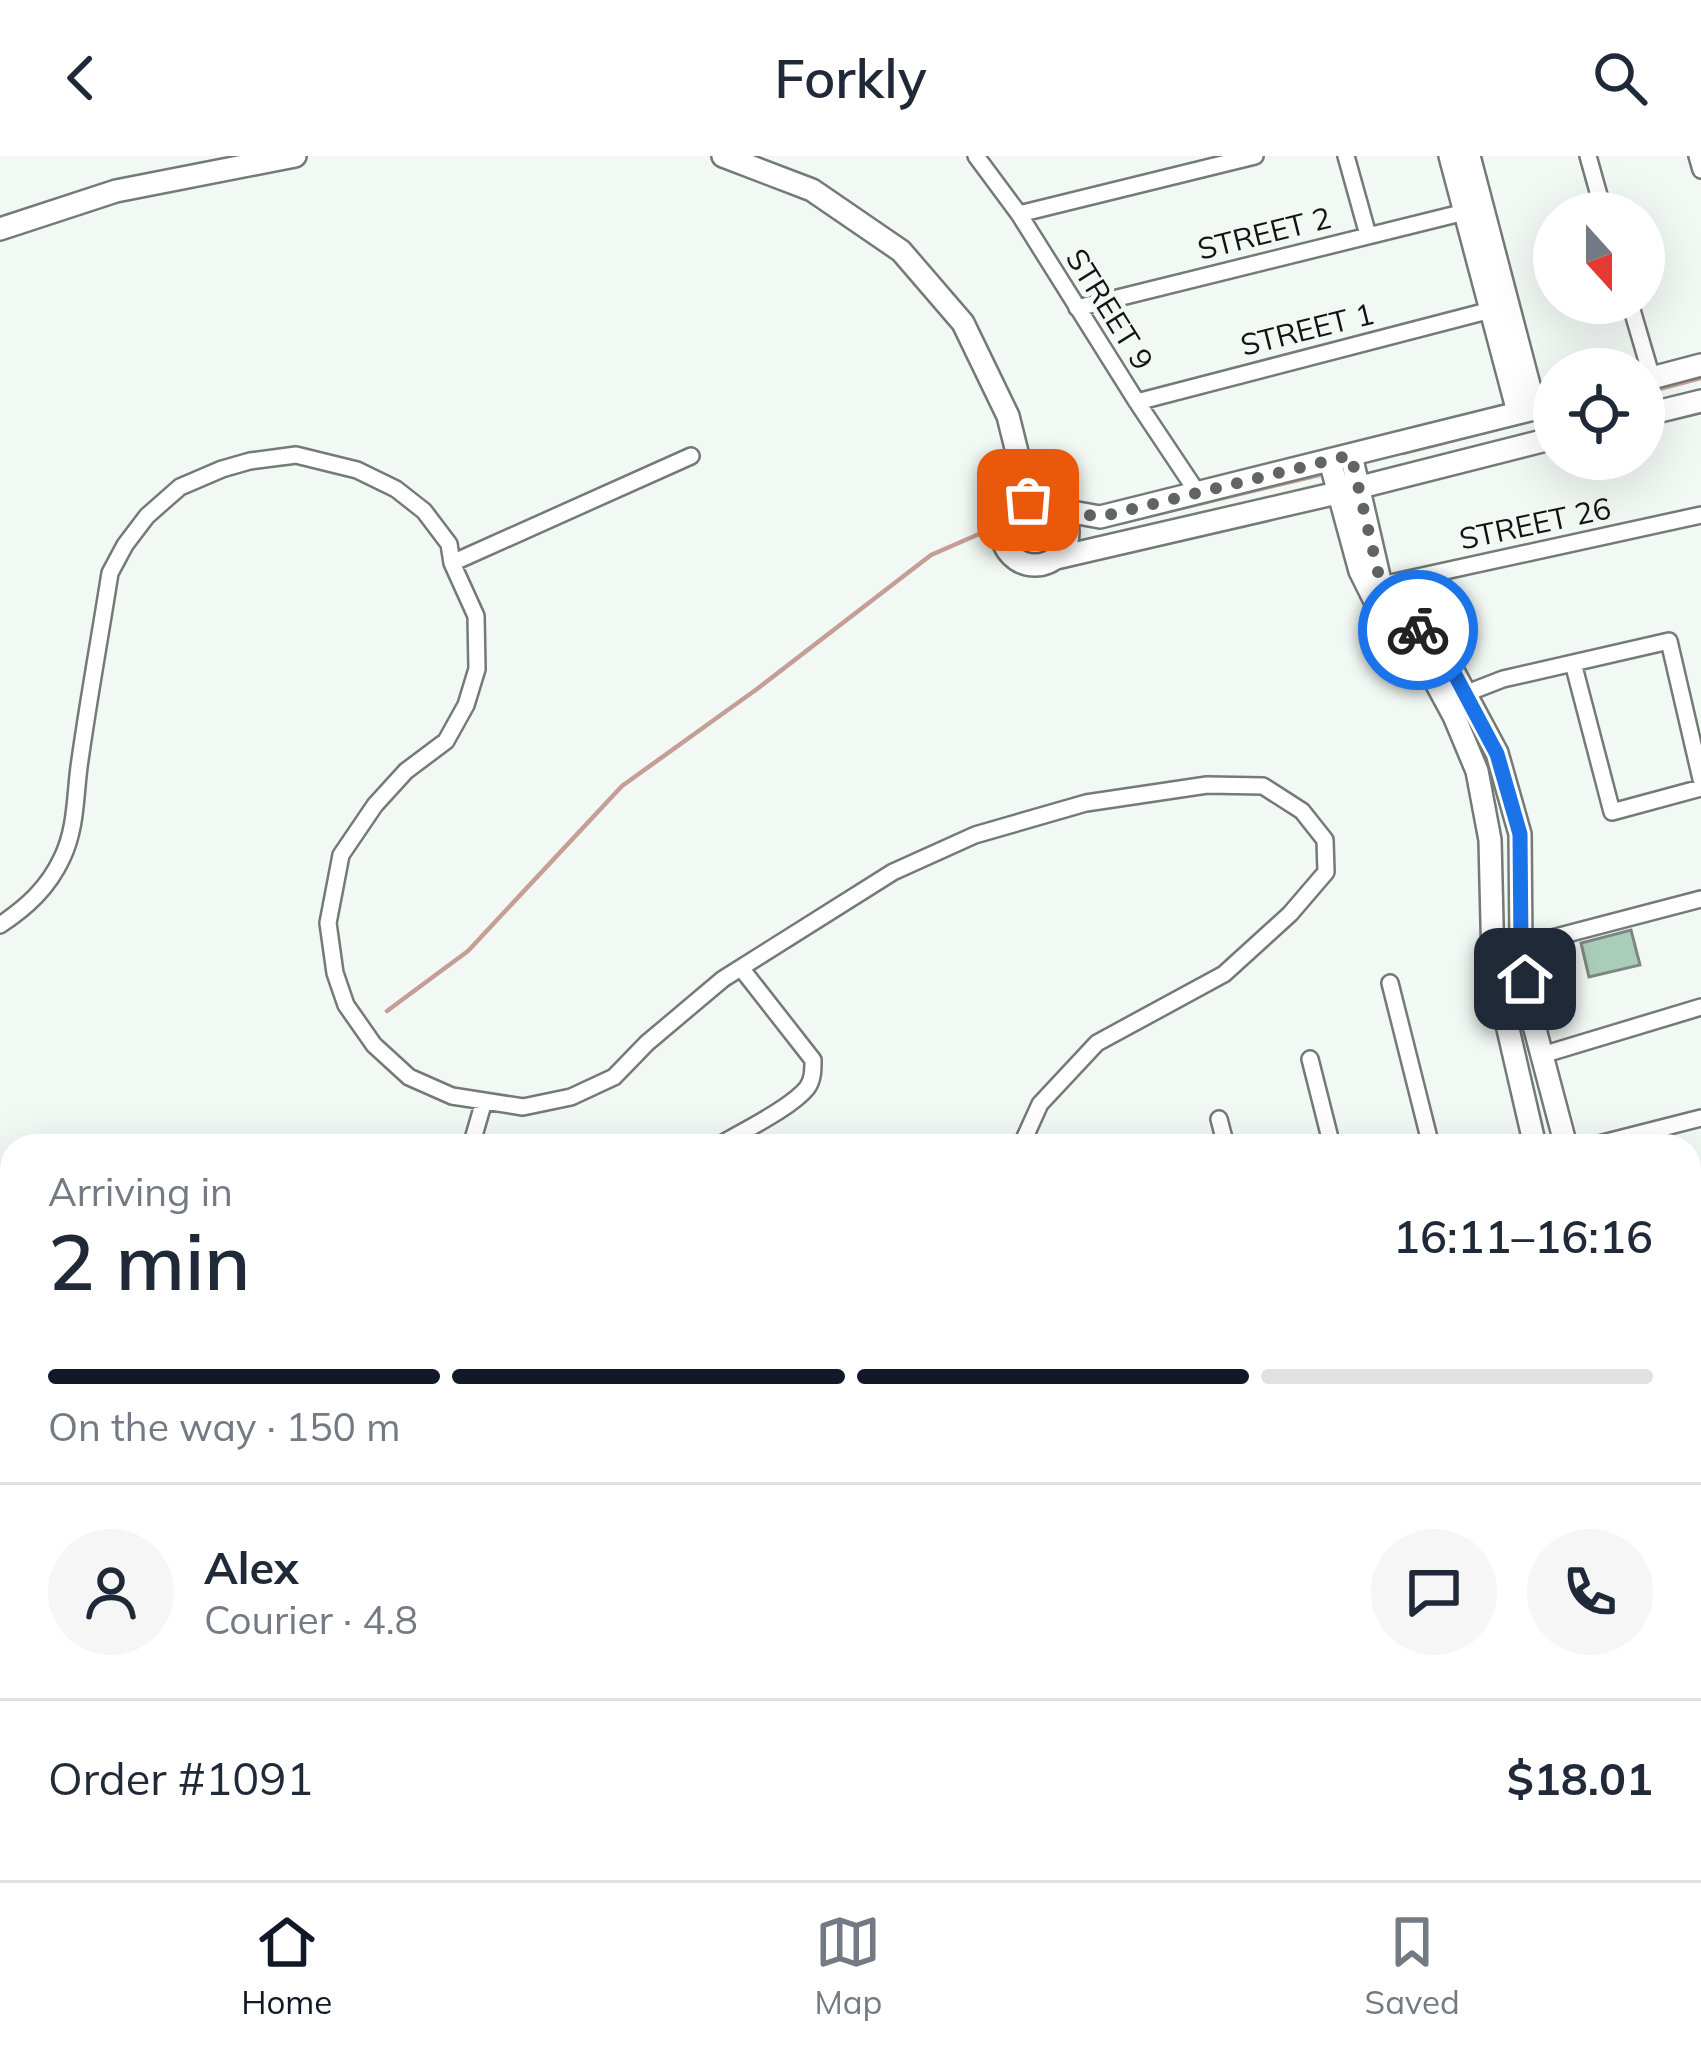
<!DOCTYPE html>
<html lang="en">
<head>
<meta charset="utf-8">
<style>
	body { margin:0; font-family:Mulish,sans-serif; background:#f6f6f7; color:#1f2937; height:100vh; display:flex; flex-direction:column; font-size:45px; white-space:nowrap }
	* { box-sizing:border-box; margin:0 }
	p { font-size:39px; color:#747a83 }
	.icon { flex:none; width:66px; height:66px; fill:none; stroke:currentColor; stroke-width:2; stroke-linecap:round; stroke-linejoin:round }
	.map { position:relative; flex:1; overflow:hidden }
	.details { position:absolute; left:0px; top:978px; width:1701px; height:747px; display:flex; flex-direction:column; background:#fff; border-radius:36px 36px 0 0; box-shadow:0 12px 48px #0002 }
	.details>* { flex:none }
	.needle { width:78px; rotate:159deg }
	.controls { position:absolute; left:1533px; top:36px; display:grid; gap:24px }
	.controls a { display:grid; place-items:center; width:132px; height:132px; border-radius:50%; background:#fff; box-shadow:0 12px 48px #0002; font-size:60px }
	.pin { position:absolute; display:grid; place-items:center; width:102px; height:102px; color:#fff; margin:-51px; border-radius:24px; box-shadow:0 6px 18px #0006 }
	.courier { position:absolute; display:grid; place-items:center; width:120px; height:120px; margin:-60px; border:9px solid #1a73e8; border-radius:50%; background:#fff; color:#222; box-shadow:0 3px 15px #0007 }
	.summary em { font-style:normal; font-weight:600 }
	.summary div { display:flex; flex-direction:column-reverse }
	.summary { display:flex; align-items:center; justify-content:space-between; height:204px; padding:0 48px }
	h1 { font-size:78px; font-weight:600; line-height:90px }
	.bar { display:grid; grid-template-columns:repeat(4,1fr); gap:18px 12px; align-content:center; height:144px; padding:0 48px }
	.bar i { height:15px; border-radius:9px; background:#e0e1e3 }
	.bar .current { background:#111827 }
	.bar p { grid-column:span 4 }
	.line { display:flex; align-items:center; gap:30px; padding:0 48px; border-top:3px solid #e0e1e3 }
	.line div { flex:1 }
	.round { display:grid; place-items:center; flex:none; width:126px; height:126px; border-radius:63px; background:#f6f6f7 }
	header { display:flex; justify-content:space-between; align-items:center; height:156px; padding:0 48px; background:#fff; font-size:54px; font-weight:600 }
	.tab-bar { display:flex; justify-content:space-around; align-items:center; height:168px; border-top:3px solid #e0e1e3; background:#fff; font-size:33px; color:#747a83 }
	.tab-bar a { display:grid; justify-items:center; gap:6px }
	.tab-bar .current { color:#111827 }
	.map>svg:first-child { display:block }
	.lines { fill:none; stroke-linecap:round; stroke-linejoin:round }
	.stream { stroke:#c59f97; stroke-width:4.5 }
	.building { fill:#aacdba; stroke:#7f8581; stroke-width:3 }
	.street-casing { stroke:#747a76; stroke-width:20 }
	.secondary-casing { stroke:#747a76; stroke-width:26 }
	.street { stroke:#fff; stroke-width:15 }
	.secondary { stroke:#fff; stroke-width:21 }
	.done { stroke:#606462; stroke-width:12; stroke-dasharray:0 21.6 }
	.route { stroke:#1a73e8; stroke-width:15 }
	.labels { text-anchor:middle; dominant-baseline:central; stroke-width:10; stroke-linejoin:round; paint-order:stroke }
	.street-label { font-size:30px; fill:#121413; stroke:#f2f9f5 }
</style>
</head>
<body>
<header><svg class="icon" aria-label="back" viewBox="0 0 24 24"><path d="M15 5l-7 7 7 7"/></svg>Forkly<svg class="icon" aria-label="search" viewBox="0 0 24 24"><circle cx="10" cy="10" r="6"/><path d="M15 15l6 6"/></svg></header>
<div class="map">
<svg width="1701" height="1724" viewBox="0 0 1701 1724">
	<rect width="100%" height="100%" fill="#f2f9f5"/>
	<g class="lines">
		<!-- stream -->
		<path class="stream" d="M1644,237L1701,222
			M1403,297L1554,259
			M1119,367L1319,319
			M387,855L468,795L622,630L757,533L931,399L986,375"/>
	</g>
	<!-- building -->
	<path class="building" d="M1631,774L1640,809L1589,821L1581,787Z"/>
	<g class="lines">
		<defs>
			<path id="street" d="M976,0L1019,58L1137,246L1197,336
				M1346,0L1368,79
				M1588,0L1604,57
				M1697,0L1701,14
				M1019,58L1255,0
				M1630,147L1652,222
				M1077,152L1465,56
				M1137,246L1491,154
				M452,407L691,300
				M1381,429L1701,359
				M1573,507L1612,656L1701,632
				M1467,537L1503,523L1669,485L1701,623
				M0,769C27,751 48,732 62,702C76,673 75,642 79,611C88,546 100,481 110,417L125,389L147,360L180,331L222,313L250,305L296,299L357,314L396,333L424,355L449,388L452,407L476,460L477,513L466,549L446,585L406,615L375,649L341,699L328,767L335,817L346,849L374,889L409,921L452,940L523,951L571,941L614,921L647,887L723,823L893,716L975,679L1086,647L1207,629L1263,630L1302,655L1325,684L1326,716L1290,758L1224,818L1097,887L1040,948L1021,990
				M1521,790L1701,743
				M1390,827L1431,990
				M1542,899L1701,851
				M1310,903L1332,990
				M1219,963L1226,990
				M471,990L484,945
				M718,990C741,976 791,952 807,932C813,924 813,914 813,904L741,812
				M1591,990L1701,962
				M1689,1072L1701,1069
				M1689,1180L1701,1177
				M1689,1285L1701,1282
				M1689,1537L1701,1533
				M424,1713V1724
				M522,1713L523,1724
				M769,1713L775,1724
				M871,1713L877,1724
				M989,1713L995,1724
				M1138,1713L1141,1724
				M1190,1713L1194,1724
				M0,1723H5
				M608,1724L648,1713
				M790,1724L802,1713
				M918,1724L933,1713
				M1307,1724L1353,1713"/>
			<path id="secondary" d="M723,0L812,34L901,95L963,167L1008,260L1029,344
				M1450,0L1518,256
				M1469,0L1535,252
				M0,73L116,35L295,0
				M1644,224L1701,209
				M1644,259L1701,245
				M1351,299L1381,429L1410,466L1445,500L1497,597L1520,678L1521,790L1531,858L1566,990
				M1330,305L1360,415L1377,449L1427,510L1454,560L1477,615L1490,684L1493,808L1535,990
				M1002 376a33 33 0 1 1 66 0a33 33 0 1 1-66 0Z
				M1061,354L1100,361L1554,248
				M1056,402L1337,337L1554,282
				M1689,1397L1701,1394
				M1689,1420L1701,1417
				M1689,1572L1701,1627
				M1689,1685L1697,1724"/>
		</defs>
		<!-- street casing -->
		<use href="#street" class="street-casing"/>
		<!-- secondary casing -->
		<use href="#secondary" class="secondary-casing"/>
		<!-- street -->
		<use href="#street" class="street"/>
		<!-- secondary -->
		<use href="#secondary" class="secondary"/>
	</g>
	<g class="lines">
		<!-- done -->
		<path class="done" d="M1028,344H1041L1061,354L1100,361L1351,299L1381,429L1393,447L1418,474"/>
		<!-- route -->
		<path class="route" d="M1418,474L1445,500L1497,598L1520,678L1521,790L1525,823"/>
	</g>
	<g class="labels">
		<!-- street labels -->
		<g class="street-label">
			<text transform="translate(1264 77) rotate(-14)">STREET 2</text>
			<text transform="translate(1110 153) rotate(58)">STREET 9</text>
			<text transform="translate(1307 173) rotate(-14)">STREET 1</text>
			<text transform="translate(1535 367) rotate(-12)">STREET 26</text>
		</g>
	</g>
</svg>
<div class="controls">
<a><svg class="needle" viewBox="-14 -14 28 28"><path d="M0-13l5 13h-10z" fill="#e53935"/><path d="M0 13l5-13h-10z" fill="#747a83"/></svg></a>
<a><svg class="icon" aria-label="locate" viewBox="0 0 24 24"><circle cx="12" cy="12" r="6"/><path d="M12 2v4M12 18v4M2 12h4M18 12h4"/></svg></a>
</div>
<div class="pin" style="left:1028px;top:344px;background:#ea580c"><svg class="icon" aria-label="bag" viewBox="0 0 24 24"><path d="M5 8h14l-1 12H6zM9 8a3 3 0 0 1 6 0"/></svg></div>
<div class="pin" style="left:1525px;top:823px;background:#1f2937"><svg class="icon" aria-label="home" viewBox="0 0 24 24"><path d="M3 11l9-7 9 7M6 9v11h12V9"/></svg></div>
<div class="courier" style="left:1418px;top:474px"><svg class="icon" aria-label="bike" viewBox="0 0 24 24"><circle cx="6" cy="16" r="4"/><circle cx="18" cy="16" r="4"/><path d="M6 16l4-8h5l3 8M10 8l3 8H6M13 5h3"/></svg></div>
<section class="details">
<div class="summary"><div><h1>2 min</h1><p>Arriving in</p></div><em>16:11–16:16</em></div>
<div class="bar"><i class="current"></i><i class="current"></i><i class="current"></i><i></i><p>On the way · 150 m</p></div>
<div class="line" style="height:216px"><a class="round"><svg class="icon" aria-label="person" viewBox="0 0 24 24"><circle cx="12" cy="8" r="4"/><path d="M4 21q1-7 8-7t8 7"/></svg></a><div><b>Alex</b><p>Courier · 4.8</p></div><a class="round"><svg class="icon" aria-label="chat" viewBox="0 0 24 24"><path d="M4 5h16v11H9l-5 4z"/></svg></a><a class="round"><svg class="icon" aria-label="phone" viewBox="0 0 24 24"><path d="M5 4h4l2 5-3 2q2 4 5 5l2-3 5 2v4C11 20 4 13 5 4z"/></svg></a></div>
<div class="line" style="height:156px"><div>Order #1091</div><b>$18.01</b></div>
</section>
</div>
<nav class="tab-bar">
<a class="current"><svg class="icon" aria-label="home" viewBox="0 0 24 24"><path d="M3 11l9-7 9 7M6 9v11h12V9"/></svg>Home</a>
<a><svg class="icon" aria-label="map" viewBox="0 0 24 24"><path d="M3 6l6-2 6 2 6-2v14l-6 2-6-2-6 2zM9 4v14M15 6v14"/></svg>Map</a>
<a><svg class="icon" aria-label="saved" viewBox="0 0 24 24"><path d="M7 4h10v16l-5-4-5 4z"/></svg>Saved</a>
</nav>
</body>
</html>
